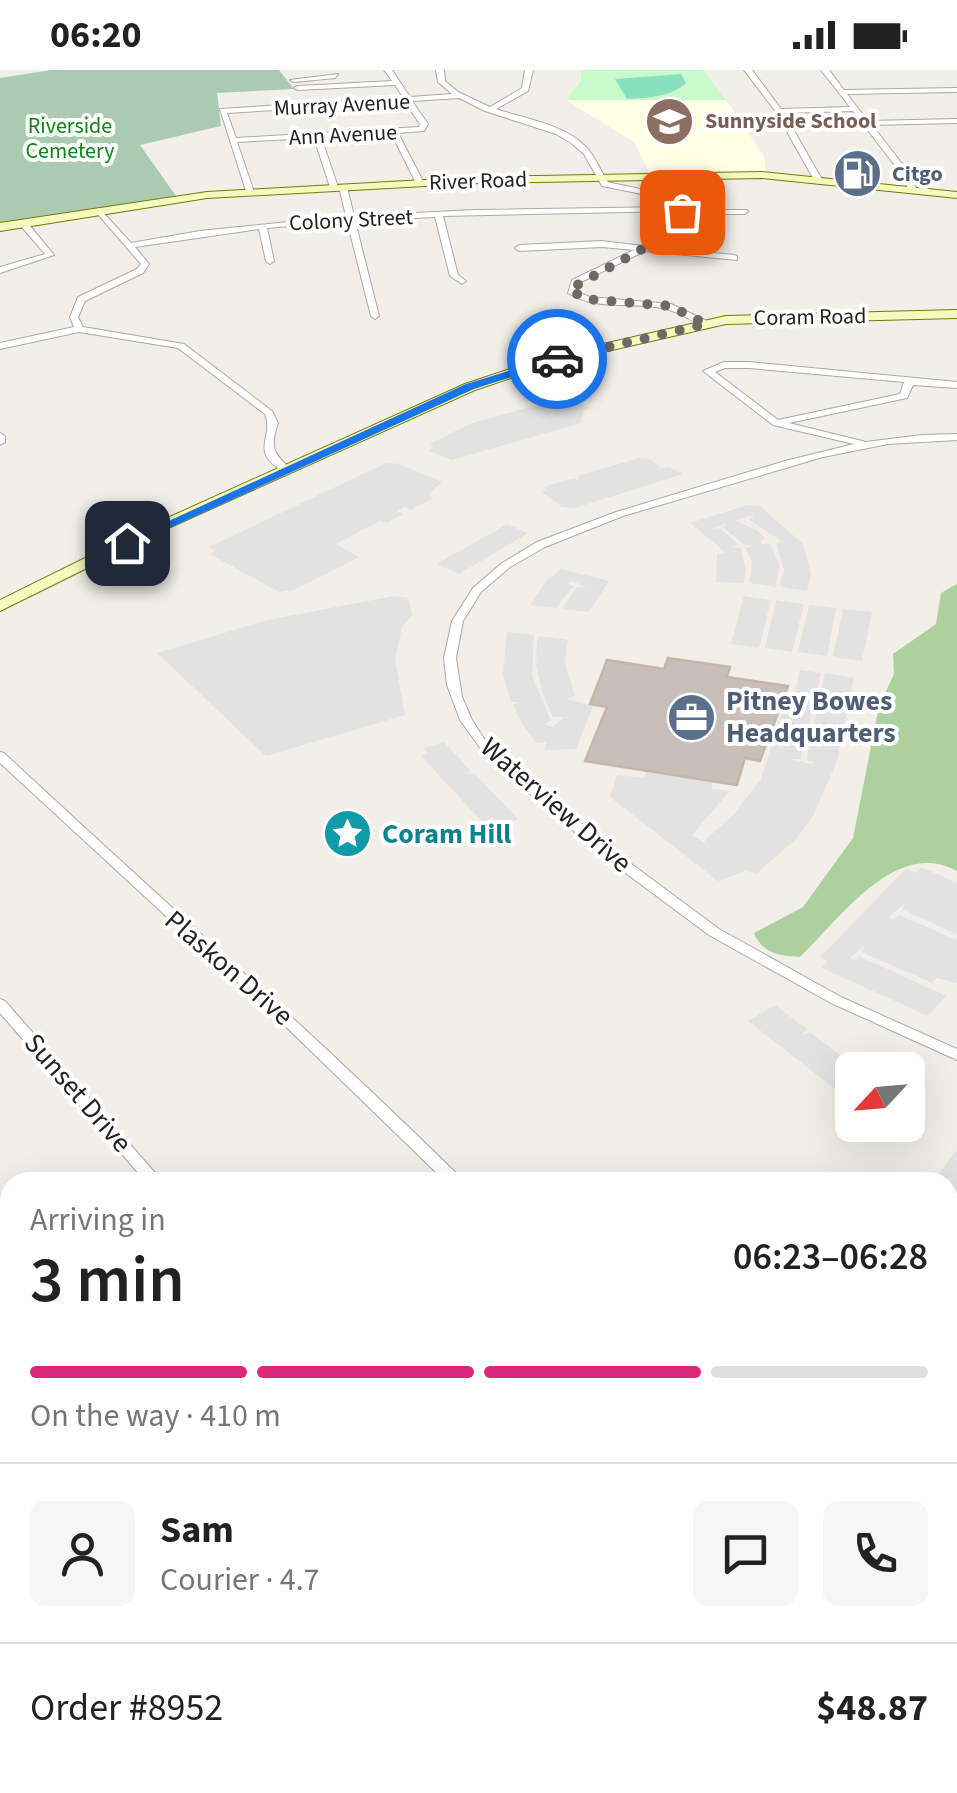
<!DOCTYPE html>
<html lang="en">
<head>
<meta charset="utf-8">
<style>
	body { margin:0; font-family:"Source Sans 3",sans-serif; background:#f6f6f6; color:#222; height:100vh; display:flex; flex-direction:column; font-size:38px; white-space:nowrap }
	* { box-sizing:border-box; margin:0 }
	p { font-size:32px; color:#767676 }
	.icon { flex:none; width:55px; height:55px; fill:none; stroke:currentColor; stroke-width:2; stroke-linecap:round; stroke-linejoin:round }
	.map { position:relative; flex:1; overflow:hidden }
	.panel { position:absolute; left:0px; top:1102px; width:958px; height:622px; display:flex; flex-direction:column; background:#fff; border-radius:30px 30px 0 0; box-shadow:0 10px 40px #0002 }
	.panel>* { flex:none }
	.needle { width:65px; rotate:244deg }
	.fabs { position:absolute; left:835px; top:982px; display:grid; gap:20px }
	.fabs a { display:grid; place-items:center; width:90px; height:90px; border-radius:15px; background:#fff; box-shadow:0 10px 40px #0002; font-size:50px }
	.pin { position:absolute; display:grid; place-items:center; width:85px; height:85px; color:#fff; margin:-42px; border-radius:20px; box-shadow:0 5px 15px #0006 }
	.courier { position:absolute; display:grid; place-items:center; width:100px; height:100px; margin:-50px; border:8px solid #1a73e8; border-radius:50%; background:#fff; color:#222; box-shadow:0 2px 12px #0007 }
	.headline em { font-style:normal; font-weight:600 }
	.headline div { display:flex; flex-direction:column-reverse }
	.headline { display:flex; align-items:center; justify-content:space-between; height:170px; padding:0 30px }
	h1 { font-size:65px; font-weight:600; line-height:75px }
	.bar { display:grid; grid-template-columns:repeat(4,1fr); gap:15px 10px; align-content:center; height:120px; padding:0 30px }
	.bar i { height:12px; border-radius:8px; background:#e0e0e0 }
	.bar .active { background:#db2777 }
	.bar p { grid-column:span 4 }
	.line { display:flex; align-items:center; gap:25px; padding:0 30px; border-top:2px solid #e0e0e0 }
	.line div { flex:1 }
	.round { display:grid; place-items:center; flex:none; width:105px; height:105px; border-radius:15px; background:#f6f6f6 }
	.status { display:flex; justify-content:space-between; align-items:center; height:70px; padding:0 50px; background:#fff; direction:ltr }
	.status svg { height:28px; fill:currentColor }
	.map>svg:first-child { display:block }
	.education { fill:#ffffe5 }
	.forest { fill:#add19e }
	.cemetery { fill:#aacbaf }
	.park { fill:#c8facc }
	.pitch { fill:#88e0be }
	.parking { fill:#e2e2e2 }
	.building { fill:#c7bfb8; stroke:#c4b6ab; stroke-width:2.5 }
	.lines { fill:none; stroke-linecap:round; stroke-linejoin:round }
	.street-casing { stroke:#a9a9a9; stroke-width:2 }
	.secondary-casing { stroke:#707d05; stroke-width:2 }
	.street { fill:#fff; fill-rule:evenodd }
	.secondary { fill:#f7fabf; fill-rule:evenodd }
	.route { fill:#1a73e8 }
	.done { stroke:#6b6a68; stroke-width:10; stroke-dasharray:0 18 }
	.labels { text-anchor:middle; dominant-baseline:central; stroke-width:8; stroke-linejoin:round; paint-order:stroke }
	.far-street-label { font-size:22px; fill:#222; stroke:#fff }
	.far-education-label { font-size:22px; font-weight:bold; fill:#785e54; stroke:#fff; text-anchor:start }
	.far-park-label { font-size:22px; fill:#0c8416; stroke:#fff }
	.far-service-label { font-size:22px; font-weight:bold; fill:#4e5e75; stroke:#fff; text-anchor:start }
	.service-label { font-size:28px; font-weight:bold; fill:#4e5e75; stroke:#fff; text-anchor:start }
	.street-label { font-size:28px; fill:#222; stroke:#fff }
	.culture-label { font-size:28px; font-weight:bold; fill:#0d838f; stroke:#fff; text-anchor:start }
</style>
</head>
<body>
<div class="status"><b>06:20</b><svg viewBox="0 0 49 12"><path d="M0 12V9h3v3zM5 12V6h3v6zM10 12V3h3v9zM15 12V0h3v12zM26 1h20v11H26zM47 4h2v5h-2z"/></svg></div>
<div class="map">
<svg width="957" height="1723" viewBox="0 0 957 1723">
	<rect width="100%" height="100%" fill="#f2efe9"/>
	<!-- education -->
	<path class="education" d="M566,30H726L764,86L766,101L649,102L634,72Z"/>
	<!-- forest -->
	<path class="forest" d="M957,514V801C896,767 839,850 800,887C781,886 762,884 754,863L803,837L853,768L879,636L894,604L893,584L936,554L941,523Z"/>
	<!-- cemetery -->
	<path class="cemetery" d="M51,0H279L294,19L217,23L221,56L140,75L176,126L0,154V8Z"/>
	<!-- park -->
	<path class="park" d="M581,0H703L726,30H566L581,11Z"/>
	<!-- pitch -->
	<path class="pitch" d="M681,4L686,13C671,27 647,28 627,29L615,9Z"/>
	<!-- parking -->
	<path class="parking" d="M566,327L590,338L584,340L581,353L452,390L429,381L434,376L430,374L469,354Z
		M639,388L650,389L661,397L657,399L669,397L683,404L575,438L562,437L542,422L547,420L543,417L574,408L579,411L578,406Z
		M386,393L399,394L442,412L428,425L433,428L411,440L405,437L397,441L403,444L387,453L379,451L336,474L359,487L294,520L279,522L210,484L215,481L209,477Z
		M748,435L760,436L803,474L811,504L807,521L780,517L784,500L776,473L782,471L749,450L754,447L750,445L735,451L757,460L766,469L760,471L762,474H770L779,494L776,517L749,513L752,493L746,478L753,476L743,474L723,457L726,453L711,459L720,458L739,475L732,477L741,478L746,501L744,513L716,512L717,484L725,482L690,453Z
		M507,454L528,463L459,504L437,494Z
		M561,499L609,511L589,542L562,539L577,517L587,518L573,511L567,513L573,516L556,538L530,535L547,510Z
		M394,526L408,528L412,545L402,557L395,589L405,645L266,686L157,583L268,550Z
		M744,526L771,530L759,578L731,574Z
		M776,530L804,534L792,582L765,578Z
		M809,535L836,538L827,586L798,582Z
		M843,539L872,542L862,591L833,587Z
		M507,562L534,565L532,606L551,651L544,654L552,657L565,647H553L543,624L536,596L537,573L539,566L568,570L565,593L575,626L566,629L593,636L576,679L545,680L546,672L537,673L522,654L513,635L521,632H511L503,604Z
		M800,600L821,603L801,689H791L811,694L815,692L806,690L825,603L854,608L837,691L813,746L797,768L757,803L745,801L718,811L610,727L617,705L643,708L646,702L712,712V719L730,721L692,765L710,776L704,771L734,744L761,709L785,632H793Z
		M444,672L471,701L464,704L474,703L518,749L489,759L421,686L428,683L423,678Z
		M921,797L957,813V864L903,840L904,834L889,847L894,850L899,845L957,870V913L937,908L932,913L862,882L865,874L850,888L855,891L859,886L946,926L928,946L822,898L828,891L820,887L906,799L916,803Z
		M775,935L807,959L801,965L810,962L860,1000H852V1032L748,951Z
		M957,1079V1209L948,1206V1112H933Z"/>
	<!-- building -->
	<path class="building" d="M668,588L730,597L727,607L788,616L760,691L745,688L737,715L585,691L607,637L590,634L607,590L664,599Z"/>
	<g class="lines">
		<defs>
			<path id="street" d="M384,0H392L410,27L452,24L438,12L436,0H444L445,11L458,22L490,37L522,18L525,0H533L528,21L496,39C525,49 564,54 586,77C596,87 600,101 608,112C634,119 663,119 683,140H747L748,142L744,144H687L688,146L676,163L654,177L734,185L737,186V190L645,181L579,213L577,222L590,227L671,234L709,252V256C696,255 685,245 672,241C638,229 599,243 568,223L572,210L634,180L602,177L519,181L515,178L519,175L602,171L643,176L670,159L680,146L676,141L443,146L458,205L466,211L462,214L450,206L435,147L355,151L379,246L375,249L371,246L347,151L267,158L274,191L270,194L266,191L259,159L135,177L149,194L143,203L85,231L78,247L83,257L184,274L272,341L278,353C269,379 274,384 293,401L288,404C246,382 275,369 265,344L178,278L79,262L0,279V273L74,257L70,247L78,227L137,199L141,194L96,142L95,140L99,138L131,173L200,161L346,146L339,117L343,115L347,117L354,146L474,140L671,137L647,125L602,116L584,84L571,73L556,64L485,41L459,28L412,31L428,54L424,61L398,63L424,113L423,115L416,113L391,63L321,67L338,117L334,119L330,117L314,68L237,72L254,122L247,124L220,39L403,27L395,15L298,20L294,18L298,16L392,11ZM405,32L420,54L419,57L236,68L227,43Z
				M744,0H752L781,39L850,37L821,0H829L844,20L957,18V22L847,24L868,51L957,49V53L872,55L907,100L917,120L913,122H910L900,102L853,41L784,43L821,108L814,110L776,42Z
				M338,4L335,8L294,12L290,10Z
				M20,151H26L54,185L0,203V197L45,184L20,155Z
				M724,292H749L957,312V318L913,315L907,328L789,353L866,372L922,365L957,364V370L888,374L823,387L623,446L545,477L510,497L481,522L463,551L456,588L462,627L472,650L485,670L494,680L614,781L719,859L841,927L957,979V990L831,933L709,865L604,787L486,686L460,650L447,615L444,588L452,551L473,518L502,493L537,472L616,442L785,391L854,374L773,355L703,301ZM725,298H749L904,312L900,324L778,350L715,302Z
				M0,363L5,366V372L0,375Z
				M0,682L4,683C156,825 313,962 461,1108L463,1112H446L282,953L0,693Z
				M0,929L5,931L163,1112H146L0,943Z
				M0,1147L10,1151V1164L0,1160Z
				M10,1342V1358L0,1363V1347Z
				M948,1555L957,1556V1574L948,1572Z
				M372,1715H396L392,1723H368Z
				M662,1715H689L693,1723H666Z"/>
			<path id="secondary" d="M762,102L957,122V128L762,108L479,113L207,128L0,161V153L207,122L479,107Z
				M957,240V248L726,254L555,293L475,320L164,460L0,541V530L154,454L465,314L546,287L726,246Z"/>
		</defs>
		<!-- street casing -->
		<use href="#street" class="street-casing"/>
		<!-- secondary casing -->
		<use href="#secondary" class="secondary-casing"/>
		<!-- street -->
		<use href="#street" class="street"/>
		<!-- secondary -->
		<use href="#secondary" class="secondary"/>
	</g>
	<!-- route -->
	<path class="route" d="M557,286L561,291L474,319L132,475L121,473L466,314Z"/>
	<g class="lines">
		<!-- done -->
		<path class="done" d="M557,289L706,254L670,236L584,229L570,219L666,166L678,155L682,142"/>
	</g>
	<!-- icons -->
	<defs>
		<symbol id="school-disc" viewBox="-11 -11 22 22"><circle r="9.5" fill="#8d6e63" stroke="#fff"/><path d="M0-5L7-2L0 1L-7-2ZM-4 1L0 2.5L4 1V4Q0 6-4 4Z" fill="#fff"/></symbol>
		<symbol id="fuel-disc" viewBox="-11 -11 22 22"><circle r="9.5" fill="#5c6f8a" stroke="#fff"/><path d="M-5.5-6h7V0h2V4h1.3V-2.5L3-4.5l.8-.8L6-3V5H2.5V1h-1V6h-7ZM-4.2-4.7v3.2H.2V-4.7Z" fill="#fff"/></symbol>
		<symbol id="office-disc" viewBox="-11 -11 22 22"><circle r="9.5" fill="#5c6f8a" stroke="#fff"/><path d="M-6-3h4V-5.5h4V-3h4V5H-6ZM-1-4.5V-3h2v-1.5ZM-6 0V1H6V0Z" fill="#fff"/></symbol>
		<symbol id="sight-disc" viewBox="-11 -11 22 22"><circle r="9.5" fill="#0f9aa8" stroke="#fff"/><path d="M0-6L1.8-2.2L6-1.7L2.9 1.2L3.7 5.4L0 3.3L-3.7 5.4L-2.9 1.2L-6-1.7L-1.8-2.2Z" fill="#fff"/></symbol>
	</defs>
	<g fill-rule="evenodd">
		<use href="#school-disc" x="642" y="24" width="55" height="55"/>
		<use href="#fuel-disc" x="830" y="76" width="55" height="55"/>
		<use href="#office-disc" x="664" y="620" width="55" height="55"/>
		<use href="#sight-disc" x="320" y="736" width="55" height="55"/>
	</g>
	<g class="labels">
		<!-- far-street labels -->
		<g class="far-street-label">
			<text transform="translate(342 35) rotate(-3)">Murray Avenue</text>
			<text transform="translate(343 65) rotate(-3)">Ann Avenue</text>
			<text transform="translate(478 111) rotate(-2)">River Road</text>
			<text transform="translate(351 150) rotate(-3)">Colony Street</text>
			<text transform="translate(810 247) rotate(-1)">Coram Road</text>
		</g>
		<!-- far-education labels -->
		<g class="far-education-label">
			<text x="705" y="51">Sunnyside School</text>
		</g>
		<!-- far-park labels -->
		<g class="far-park-label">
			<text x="70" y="56">Riverside<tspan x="70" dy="25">Cemetery</tspan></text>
		</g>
		<!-- far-service labels -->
		<g class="far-service-label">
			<text x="892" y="104">Citgo</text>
		</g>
		<!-- service labels -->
		<g class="service-label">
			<text x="726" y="631">Pitney Bowes<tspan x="726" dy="32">Headquarters</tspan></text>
		</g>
		<!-- street labels -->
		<g class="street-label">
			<text transform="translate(556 735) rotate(41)">Waterview Drive</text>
			<text transform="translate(229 898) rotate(41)">Plaskon Drive</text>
			<text transform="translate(78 1023) rotate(49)">Sunset Drive</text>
		</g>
		<!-- culture labels -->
		<g class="culture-label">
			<text x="382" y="764">Coram Hill</text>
		</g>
	</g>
</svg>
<div class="fabs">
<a><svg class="needle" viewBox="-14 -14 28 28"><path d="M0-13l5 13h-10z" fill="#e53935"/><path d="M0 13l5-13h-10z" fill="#767676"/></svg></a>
</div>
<div class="pin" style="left:682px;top:142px;background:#ea580c"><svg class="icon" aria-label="bag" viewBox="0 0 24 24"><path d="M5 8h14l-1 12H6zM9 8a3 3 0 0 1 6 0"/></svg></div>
<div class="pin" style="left:127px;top:473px;background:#1f2937"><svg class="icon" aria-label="home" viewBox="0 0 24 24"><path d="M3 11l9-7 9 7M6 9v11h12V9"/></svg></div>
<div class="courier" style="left:557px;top:289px"><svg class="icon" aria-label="car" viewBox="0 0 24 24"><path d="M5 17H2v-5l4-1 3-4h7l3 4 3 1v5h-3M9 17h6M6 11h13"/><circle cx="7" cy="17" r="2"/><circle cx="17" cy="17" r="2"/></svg></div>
<section class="panel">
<div class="headline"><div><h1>3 min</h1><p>Arriving in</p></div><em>06:23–06:28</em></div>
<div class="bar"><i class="active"></i><i class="active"></i><i class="active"></i><i></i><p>On the way · 410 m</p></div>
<div class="line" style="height:180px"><a class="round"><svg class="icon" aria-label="person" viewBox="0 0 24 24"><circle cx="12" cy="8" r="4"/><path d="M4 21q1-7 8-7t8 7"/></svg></a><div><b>Sam</b><p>Courier · 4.7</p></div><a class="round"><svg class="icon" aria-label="chat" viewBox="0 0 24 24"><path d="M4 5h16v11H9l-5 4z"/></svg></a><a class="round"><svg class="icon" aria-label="phone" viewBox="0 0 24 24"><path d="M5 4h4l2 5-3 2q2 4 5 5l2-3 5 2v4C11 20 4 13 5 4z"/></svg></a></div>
<div class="line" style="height:130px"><div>Order #8952</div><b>$48.87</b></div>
</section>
</div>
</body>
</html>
